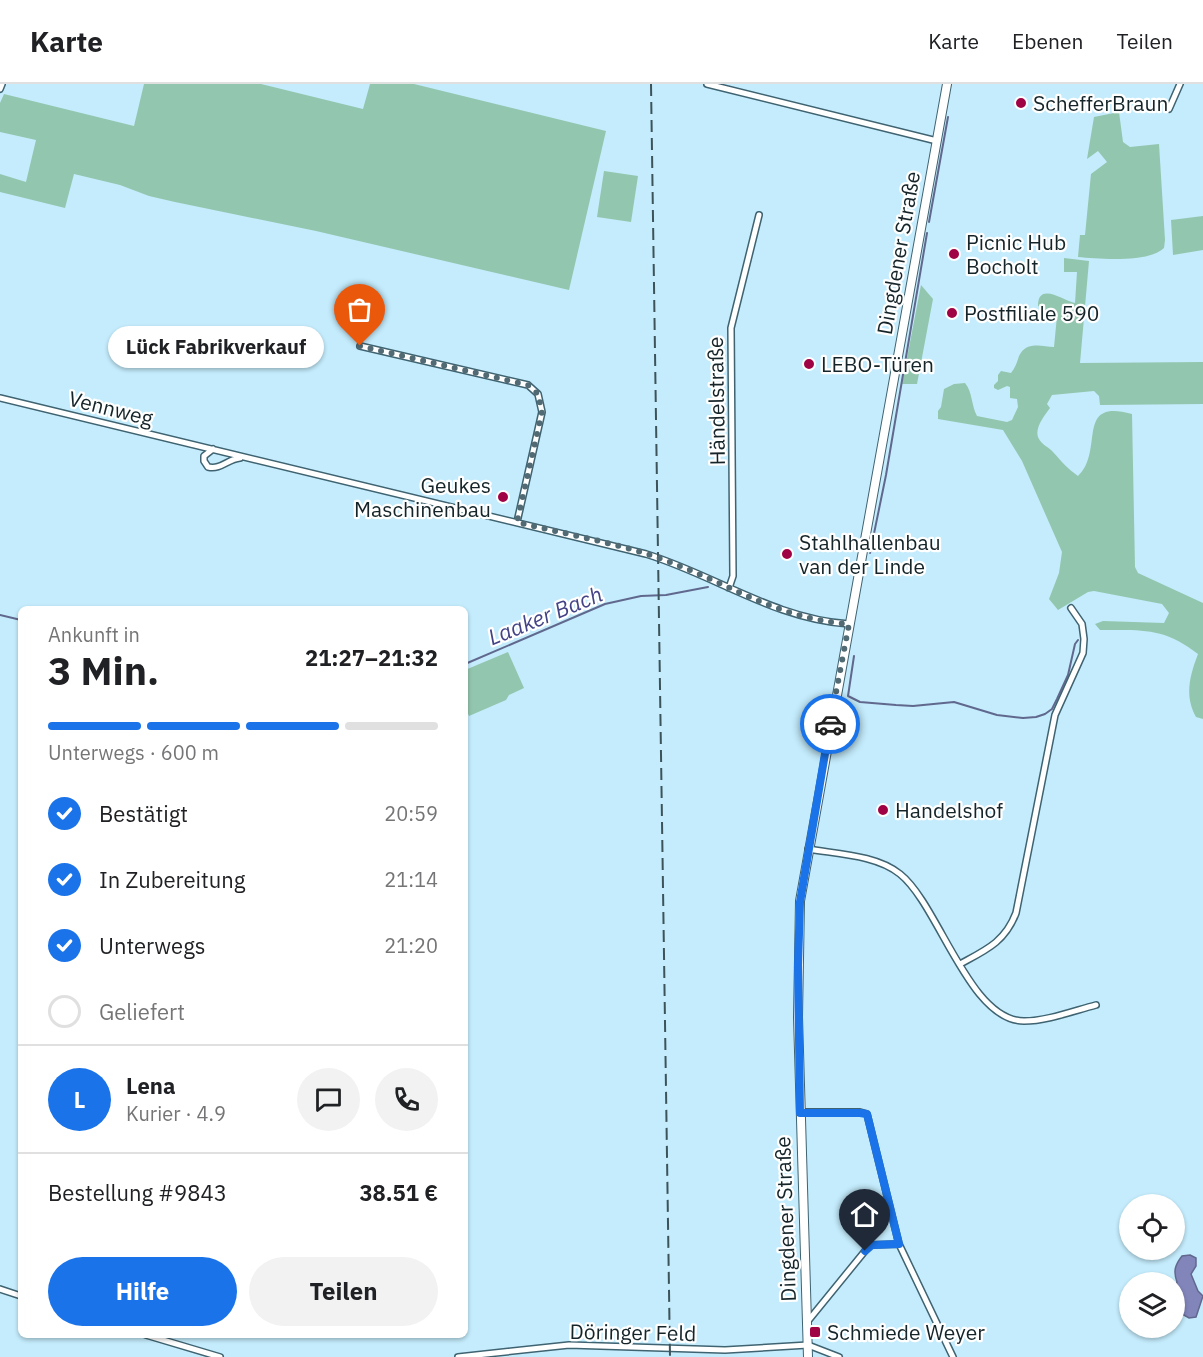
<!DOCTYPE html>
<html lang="de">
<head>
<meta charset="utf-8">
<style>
	body { margin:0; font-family:"IBM Plex Sans",sans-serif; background:#f2f2f2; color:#202124; height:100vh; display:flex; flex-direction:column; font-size:22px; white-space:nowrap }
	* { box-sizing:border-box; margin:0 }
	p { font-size:20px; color:#757577 }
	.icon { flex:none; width:33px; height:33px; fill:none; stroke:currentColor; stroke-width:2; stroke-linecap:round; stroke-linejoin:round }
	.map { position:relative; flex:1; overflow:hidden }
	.drawer { position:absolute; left:18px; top:522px; width:450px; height:732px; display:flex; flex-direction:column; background:#fff; border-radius:9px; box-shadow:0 2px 4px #0004 }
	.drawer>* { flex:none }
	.fabs { position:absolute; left:1119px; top:1110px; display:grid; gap:12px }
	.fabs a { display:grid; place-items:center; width:66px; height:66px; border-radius:50%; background:#fff; box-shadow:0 2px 4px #0004; font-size:30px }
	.pin { position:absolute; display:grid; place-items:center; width:51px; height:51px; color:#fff; margin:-62px -26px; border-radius:50% 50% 50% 0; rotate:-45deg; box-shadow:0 0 6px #0007 }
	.pin .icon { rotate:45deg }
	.courier { position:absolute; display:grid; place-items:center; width:60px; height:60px; margin:-30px; border:4px solid #1a73e8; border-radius:50%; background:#fff; color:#222; box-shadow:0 2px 8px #0007 }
	.bubble { position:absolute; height:42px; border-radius:21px; background:#fff; box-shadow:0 2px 4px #0004; font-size:20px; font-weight:800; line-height:42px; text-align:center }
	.headline em { font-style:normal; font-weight:800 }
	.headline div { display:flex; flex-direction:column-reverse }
	.headline { display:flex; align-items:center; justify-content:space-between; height:102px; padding:0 30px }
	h1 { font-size:39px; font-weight:800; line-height:45px }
	.bar { display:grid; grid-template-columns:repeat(4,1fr); gap:9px 6px; align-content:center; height:72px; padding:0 30px }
	.bar i { height:8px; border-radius:4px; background:#e0e0e0 }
	.bar .current { background:#1a73e8 }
	.bar p { grid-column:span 4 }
	.line { display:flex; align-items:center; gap:15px; padding:0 30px; border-top:2px solid #e0e0e0 }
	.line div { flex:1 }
	.round { display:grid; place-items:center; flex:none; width:63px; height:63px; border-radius:32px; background:#f2f2f2 }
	ol { padding:0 30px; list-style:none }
	li { display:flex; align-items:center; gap:18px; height:66px }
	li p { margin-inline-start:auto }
	li .icon { padding:6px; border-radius:50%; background:#1a73e8; color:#fff; stroke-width:4 }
	li:last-child { color:#757577 }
	li i { width:33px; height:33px; border:3px solid #e0e0e0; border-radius:50% }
	.cta { display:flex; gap:12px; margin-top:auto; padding:12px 30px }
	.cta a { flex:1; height:69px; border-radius:36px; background:#1a73e8; color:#fff; font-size:24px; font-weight:800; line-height:69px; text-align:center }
	.cta a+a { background:#f2f2f2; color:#202124 }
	header { display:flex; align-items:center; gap:36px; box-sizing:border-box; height:84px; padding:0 30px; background:#fff; border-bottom:2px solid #e0e0e0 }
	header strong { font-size:28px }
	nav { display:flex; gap:33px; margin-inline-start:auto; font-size:21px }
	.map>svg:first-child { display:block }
	.green { fill:#93c6af }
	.water { fill:#8285ba; stroke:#61688e; stroke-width:1.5 }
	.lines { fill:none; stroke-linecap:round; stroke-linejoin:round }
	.stream { stroke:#61688e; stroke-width:2 }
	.street-casing { stroke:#3f6371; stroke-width:8 }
	.secondary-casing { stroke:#3f6371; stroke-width:10 }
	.street { stroke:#fff; stroke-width:5 }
	.secondary { stroke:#fff; stroke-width:8 }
	.rail { stroke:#3d535a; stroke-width:2; stroke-dasharray:12 6; stroke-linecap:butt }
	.done { stroke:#526a73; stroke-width:6; stroke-dasharray:0 10.8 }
	.route { stroke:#1a73e8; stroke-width:8 }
	.poi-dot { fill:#a00344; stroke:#fff; stroke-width:2 }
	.labels { text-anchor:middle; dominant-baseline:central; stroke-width:4.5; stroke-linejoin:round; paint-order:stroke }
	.poi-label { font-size:21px; fill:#142429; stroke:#fff; text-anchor:start }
	.street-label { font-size:21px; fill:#142429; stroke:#fff }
	.water-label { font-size:22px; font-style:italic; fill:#434386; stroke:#fff }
</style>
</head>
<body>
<header>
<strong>Karte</strong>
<nav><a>Karte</a><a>Ebenen</a><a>Teilen</a></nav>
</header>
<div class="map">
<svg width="1203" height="1273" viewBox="0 0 1203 1273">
	<rect width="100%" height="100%" fill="#c4ecfc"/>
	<!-- green -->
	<path class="green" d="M144,0H261L363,25L370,0H414L606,47L569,206L316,147L175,118L149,112L120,101L74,90L65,124L0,108V90L26,98L36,56L0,48V19L4,10L134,42Z
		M1119,28L1123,58L1130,63L1159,60L1165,156L1164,164C1149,179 1099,175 1078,173L1080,151H1085L1091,90L1107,78L1098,67L1087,75L1094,33Z
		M604,87L638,92L631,138L597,133Z
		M1203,132V166L1173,171L1171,136Z
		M1064,174L1089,177L1080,279L1203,278V320L1100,321L1099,312L1094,307L1052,311L1047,320L1050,324C1045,331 1033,345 1039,355C1042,361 1049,363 1053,368C1062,378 1068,385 1078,392C1105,367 1074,314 1132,330L1135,483L1138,489L1203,519V635L1196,633C1184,612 1190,591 1198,570C1164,543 1141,546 1100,546L1095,540L1103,537L1164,539L1169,529L1162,520L1094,507L1088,508L1058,526L1049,515L1059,489L1062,468L1022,377L1003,346L938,335V327L941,323L944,305L954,300L965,299C973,309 971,321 977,332L1007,338L1012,336L1018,323L1017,315L1010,314V303L1007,302L998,306L994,304V301L998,297V291L1001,287L1011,289C1016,283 1017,278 1019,272C1026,257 1041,262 1054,263L1057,232L1038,222C1038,197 1064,217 1075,219L1077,188H1064Z
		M921,201L933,215L917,300H902Z
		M508,568L524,604L509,611L506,616L469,632L465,623V586Z"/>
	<!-- water -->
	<path class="water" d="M1190,1171L1196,1174V1182L1191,1190L1198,1207L1203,1212L1196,1233L1189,1234L1175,1226V1203L1177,1198C1173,1187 1175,1181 1182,1172Z"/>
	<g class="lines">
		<!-- stream -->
		<path class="stream" d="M929,138L948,33
			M870,469L886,391L927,149
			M0,531L21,536
			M854,572L848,612L860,618L896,621L913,622L954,618L997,631L1023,634L1036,633L1045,630L1052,625L1057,615L1068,591L1075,560L1078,556
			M465,580L605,520L641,512L666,511L708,503"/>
		<defs>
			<path id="street" d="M707,0L937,57
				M0,5L2,0
				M1169,25L1180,0
				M360,262L528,301L538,310L542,328L517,438
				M0,314L646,470C715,491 774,535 849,540
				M213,365L204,372V377L208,383C221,386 228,375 240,374
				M729,504L733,492L731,244L759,131
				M808,765C837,770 877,771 900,790C939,821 969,937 1024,937C1047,937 1073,927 1096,921
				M960,880C986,866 1005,858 1016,829L1055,631L1083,569L1084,555L1082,540L1071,524
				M800,1028H860L867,1030L899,1160L953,1273
				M0,1205L21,1212
				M808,1237L865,1167L871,1161L899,1160
				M146,1251L220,1273
				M458,1273L569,1261L725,1266L808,1261L839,1273"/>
			<path id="secondary" d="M808,1273L798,933L800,817L947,0"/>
		</defs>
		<!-- street casing -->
		<use href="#street" class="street-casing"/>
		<!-- secondary casing -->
		<use href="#secondary" class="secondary-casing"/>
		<!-- street -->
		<use href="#street" class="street"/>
		<!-- secondary -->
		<use href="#secondary" class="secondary"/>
		<!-- rail -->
		<path class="rail" d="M651,0L670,1273"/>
	</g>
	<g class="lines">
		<!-- done -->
		<path class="done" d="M360,262L528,301L538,310L542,328L517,438C564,450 613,458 659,474C725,497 776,535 849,540L830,640"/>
		<!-- route -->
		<path class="route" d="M830,640L800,818L798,881L800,1029H860L867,1030L899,1160L872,1161L865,1167"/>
	</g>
	<!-- markers -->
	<g class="poi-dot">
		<circle cx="1021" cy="19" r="6"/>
		<circle cx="954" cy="170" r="6"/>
		<circle cx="952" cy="229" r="6"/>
		<circle cx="809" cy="280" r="6"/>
		<circle cx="503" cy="413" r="6"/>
		<circle cx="787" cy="470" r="6"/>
		<circle cx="883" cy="726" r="6"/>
		<rect x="809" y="1242" width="12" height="12" rx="3"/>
	</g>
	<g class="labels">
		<!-- poi labels -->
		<g class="poi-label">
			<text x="1033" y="19">SchefferBraun</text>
			<text x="966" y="158">Picnic Hub<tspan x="966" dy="24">Bocholt</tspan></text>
			<text x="964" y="229">Postfiliale 590</text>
			<text x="821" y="280">LEBO-Türen</text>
			<text x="491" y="401" text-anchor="end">Geukes<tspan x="491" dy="24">Maschinenbau</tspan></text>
			<text x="799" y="458">Stahlhallenbau<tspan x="799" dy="24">van der Linde</tspan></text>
			<text x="895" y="726">Handelshof</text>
			<text x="827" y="1248">Schmiede Weyer</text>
		</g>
		<!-- street labels -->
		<g class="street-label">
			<text transform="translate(898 169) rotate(-80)">Dingdener Straße</text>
			<text transform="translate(716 317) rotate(-91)">Händelstraße</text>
			<text transform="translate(111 324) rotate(14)">Vennweg</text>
			<text transform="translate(785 1135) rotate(-92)">Dingdener Straße</text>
			<text transform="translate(633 1248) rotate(1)">Döringer Feld</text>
		</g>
		<!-- water labels -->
		<g class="water-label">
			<text transform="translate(545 531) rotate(-22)">Laaker Bach</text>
		</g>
	</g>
</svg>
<div class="fabs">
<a><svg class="icon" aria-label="locate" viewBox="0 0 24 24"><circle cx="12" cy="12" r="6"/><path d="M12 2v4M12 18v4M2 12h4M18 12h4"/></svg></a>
<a><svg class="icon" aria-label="layers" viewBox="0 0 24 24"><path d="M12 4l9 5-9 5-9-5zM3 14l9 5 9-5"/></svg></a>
</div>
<div class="pin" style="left:360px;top:262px;background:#ea580c"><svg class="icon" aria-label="bag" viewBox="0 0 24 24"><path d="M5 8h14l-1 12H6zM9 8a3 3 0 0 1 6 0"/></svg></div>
<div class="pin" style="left:865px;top:1167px;background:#1f2937"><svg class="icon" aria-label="home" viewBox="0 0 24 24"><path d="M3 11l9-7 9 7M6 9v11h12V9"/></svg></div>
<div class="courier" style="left:830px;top:640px"><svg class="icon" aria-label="car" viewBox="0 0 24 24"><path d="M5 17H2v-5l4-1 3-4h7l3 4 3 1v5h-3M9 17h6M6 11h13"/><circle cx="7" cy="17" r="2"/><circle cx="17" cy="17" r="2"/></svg></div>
<div class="bubble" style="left:108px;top:242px;width:216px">Lück Fabrikverkauf</div>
<section class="drawer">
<div class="headline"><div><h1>3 Min.</h1><p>Ankunft in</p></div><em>21:27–21:32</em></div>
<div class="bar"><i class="current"></i><i class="current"></i><i class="current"></i><i></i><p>Unterwegs · 600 m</p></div>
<ol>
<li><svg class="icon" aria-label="check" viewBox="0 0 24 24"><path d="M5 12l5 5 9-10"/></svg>Bestätigt<p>20:59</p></li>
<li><svg class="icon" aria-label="check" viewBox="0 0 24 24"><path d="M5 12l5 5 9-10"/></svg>In Zubereitung<p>21:14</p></li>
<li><svg class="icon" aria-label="check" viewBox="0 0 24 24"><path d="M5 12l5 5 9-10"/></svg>Unterwegs<p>21:20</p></li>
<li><i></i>Geliefert</li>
</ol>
<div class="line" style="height:108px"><b class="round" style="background:#1a73e8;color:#fff">L</b><div><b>Lena</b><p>Kurier · 4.9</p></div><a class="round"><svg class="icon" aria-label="chat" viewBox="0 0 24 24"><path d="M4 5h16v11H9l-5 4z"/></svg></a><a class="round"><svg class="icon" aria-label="phone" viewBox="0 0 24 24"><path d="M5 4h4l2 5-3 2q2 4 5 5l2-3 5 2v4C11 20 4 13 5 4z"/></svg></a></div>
<div class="line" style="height:78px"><div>Bestellung #9843</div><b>38.51 €</b></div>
<div class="cta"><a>Hilfe</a><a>Teilen</a></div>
</section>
</div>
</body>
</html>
